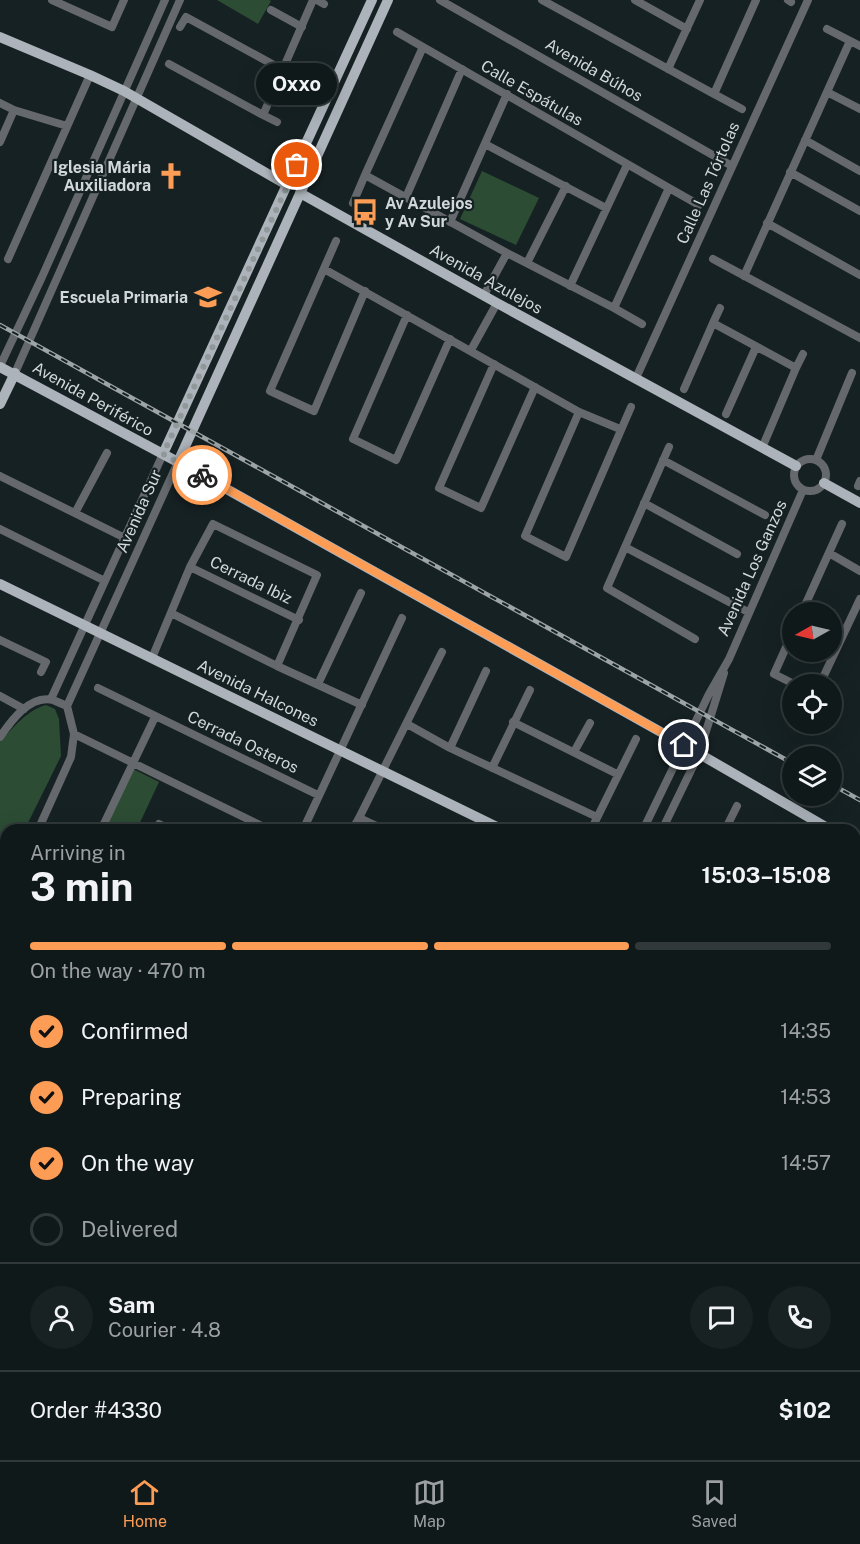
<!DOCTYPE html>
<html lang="en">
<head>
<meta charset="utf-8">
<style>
	body { margin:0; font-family:"Public Sans",sans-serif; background:#192223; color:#f1f3f6; height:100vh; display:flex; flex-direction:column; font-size:22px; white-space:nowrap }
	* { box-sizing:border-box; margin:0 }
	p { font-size:20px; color:#9ca0a2 }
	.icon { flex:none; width:33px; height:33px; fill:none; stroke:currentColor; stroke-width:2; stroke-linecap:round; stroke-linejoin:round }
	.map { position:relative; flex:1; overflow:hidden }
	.panel { position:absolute; left:0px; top:824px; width:861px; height:638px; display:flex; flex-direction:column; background:#10191a; border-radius:18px 18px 0 0; box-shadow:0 6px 24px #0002,0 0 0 2px #303839 }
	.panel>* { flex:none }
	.needle { width:39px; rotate:262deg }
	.fabs { position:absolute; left:782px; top:602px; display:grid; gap:12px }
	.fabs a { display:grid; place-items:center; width:60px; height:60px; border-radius:50%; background:#10191a; box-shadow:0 6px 24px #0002,0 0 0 2px #303839; font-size:30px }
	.pin { position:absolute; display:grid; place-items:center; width:51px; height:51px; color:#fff; margin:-26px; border:3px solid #fff; border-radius:50%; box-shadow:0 2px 6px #0007 }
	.courier { position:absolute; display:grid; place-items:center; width:60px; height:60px; margin:-30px; border:4px solid #fd9d55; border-radius:50%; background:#fff; color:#222; box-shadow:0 2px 8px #0007 }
	.bubble { position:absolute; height:42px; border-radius:21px; background:#10191a; box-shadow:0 6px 24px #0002,0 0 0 2px #303839; font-size:20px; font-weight:700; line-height:42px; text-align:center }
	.overview em { font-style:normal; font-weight:700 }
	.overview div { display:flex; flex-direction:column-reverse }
	.overview { display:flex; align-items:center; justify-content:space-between; height:102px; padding:0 30px }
	h1 { font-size:39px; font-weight:700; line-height:45px }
	.bar { display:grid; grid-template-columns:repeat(4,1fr); gap:9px 6px; align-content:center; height:72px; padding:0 30px }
	.bar i { height:8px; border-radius:4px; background:#303839 }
	.bar .selected { background:#fd9d55 }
	.bar p { grid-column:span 4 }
	.line { display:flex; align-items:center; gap:15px; padding:0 30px; border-top:2px solid #303839 }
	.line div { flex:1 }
	.round { display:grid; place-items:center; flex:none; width:63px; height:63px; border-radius:32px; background:#192223 }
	ol { padding:0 30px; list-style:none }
	li { display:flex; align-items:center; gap:18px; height:66px }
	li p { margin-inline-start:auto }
	li .icon { padding:6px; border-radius:50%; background:#fd9d55; color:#111; stroke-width:4 }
	li:last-child { color:#9ca0a2 }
	li i { width:33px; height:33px; border:3px solid #303839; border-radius:50% }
	.tab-bar { display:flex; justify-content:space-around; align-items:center; height:84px; border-top:2px solid #303839; background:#10191a; font-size:16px; color:#9ca0a2 }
	.tab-bar a { display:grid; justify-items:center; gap:3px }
	.tab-bar .selected { color:#fd9d55 }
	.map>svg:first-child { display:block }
	.green { fill:#2c4c34 }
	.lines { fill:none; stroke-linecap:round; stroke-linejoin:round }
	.minor { stroke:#65686c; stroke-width:8 }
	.major { stroke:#acb3ba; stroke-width:10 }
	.rail-casing { stroke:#9da4a6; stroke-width:4.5 }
	.rail { stroke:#162123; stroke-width:2; stroke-dasharray:7; stroke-linecap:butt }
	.done { stroke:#90989a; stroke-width:6; stroke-dasharray:0 10.8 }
	.route { stroke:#fd9d55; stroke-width:8 }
	.labels { text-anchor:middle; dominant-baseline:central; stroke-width:4.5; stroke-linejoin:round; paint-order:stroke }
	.street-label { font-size:16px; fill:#d2d8da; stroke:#162123 }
	.poi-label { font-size:16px; font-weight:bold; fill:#d2d8da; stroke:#162123; text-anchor:end }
</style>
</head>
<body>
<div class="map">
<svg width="860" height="1460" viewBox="0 0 860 1460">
	<rect width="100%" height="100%" fill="#162123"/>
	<!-- green -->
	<path class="green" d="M217,0H269L271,1L258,24Z
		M482,171L539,198L516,245L460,219Z
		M46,705L55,709L59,719L61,756L25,829L6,830V869L0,881V742C13,728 27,710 46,705Z
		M131,768L159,782L137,829H119L105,823Z
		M855,1026L860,1028V1054L855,1065Z"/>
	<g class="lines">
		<!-- minor -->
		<path class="minor" d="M52,0L112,27L124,0
			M317,0L324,4
			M440,0L732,166
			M542,0L714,94L756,0
			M635,0L687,29
			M788,0L791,2
			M271,10L302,27
			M180,27L186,17L283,70
			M827,29L860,46
			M397,32L423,47
			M423,47L669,188L614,308L507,253L365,175Z
			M169,64L263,115L313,0
			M668,69L700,0
			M827,92L860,109
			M714,94L742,109
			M0,103L14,110L67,126
			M263,115L277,122
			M805,140L860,171
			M0,142L14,110
			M485,144L606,208
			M790,172L860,211
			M669,188L699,205
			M406,197L462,69
			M353,203L365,175
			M450,222L507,94
			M767,223L860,275
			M336,241L270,391L314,411L365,291
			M8,259L90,75
			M713,259L860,338
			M527,263L566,186
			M324,269L579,412L620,429
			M744,276L850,41
			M570,286L627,165
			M484,295L507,253
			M614,308L642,324
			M407,315L353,439L396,460L450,339
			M713,323L720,308
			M471,350L497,303
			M494,364L439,488L481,508L535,387
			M0,366L42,277L165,0
			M796,368L803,354
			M15,373L180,0
			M636,378L808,0
			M684,389L713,323L796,368L762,448
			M579,412L525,536L566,557L631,407
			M726,414L756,347
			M669,447L607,588L695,639
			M794 475a16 16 0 1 1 32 0a16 16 0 1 1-32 0Z
			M663,460L765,515
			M816,460L852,373
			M0,476L125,538
			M858,486L860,481
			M644,503L737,554
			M75,513L107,453
			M0,529L105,581
			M625,547L748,612
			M829,553L860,571
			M190,567L299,620
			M802,612L842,524
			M171,613L277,666L362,705
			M792,634L774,674L794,684
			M0,640L46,662L41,672
			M152,658L190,567L213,524L317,575L277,666
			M318,684L361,593
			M820,684L860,599
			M98,688L318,795
			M0,696L24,709
			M51,699L163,454
			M513,722L617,774
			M407,724L450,748L597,817
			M74,734L270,830
			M0,737C11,721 30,694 53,700C58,702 62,704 67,706
			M450,748L486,671
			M574,752L590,723
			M492,768L530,690
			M359,818L385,830
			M159,824L171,830
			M728,825L737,830
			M38,830L71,757L74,734L67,706L178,462
			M101,830L155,717
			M303,830L402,618
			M352,830L359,818L442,652
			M591,830L636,739
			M643,830L709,694L729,659L803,490
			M662,830L699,754L724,673
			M725,830L737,806
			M0,908L6,896
			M0,1040L6,1026
			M0,1083L6,1086
			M855,1084L860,1075
			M855,1110L860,1112
			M855,1162L860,1165
			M0,1194L6,1197
			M855,1215L860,1218
			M0,1248L6,1251
			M855,1275L860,1277
			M0,1301L6,1304
			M855,1306L859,1298
			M0,1350L6,1336
			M0,1358L6,1362
			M173,1455L181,1460
			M542,1455L553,1460
			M764,1455L775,1460
			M235,1460L237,1455
			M289,1460L291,1455
			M343,1460L345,1455
			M363,1460L365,1455
			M419,1460L422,1455
			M472,1460L474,1455
			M583,1460L586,1455
			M635,1460L637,1455"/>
		<!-- major -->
		<path class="major" d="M0,37L90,75L124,91L287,185
			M300,193L497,303L796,466
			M0,367L189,468L684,745L831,830
			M0,404L15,373
			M163,454L372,0
			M178,462L388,0
			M824,483L860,503
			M0,584L503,830
			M855,843L860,845
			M855,999L860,1001
			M0,1138L6,1141
			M855,1389L860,1379
			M0,1404L6,1408
			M0,1433L6,1437
			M40,1455L49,1460
			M95,1455L104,1460
			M659,1455L670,1460
			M822,1460L825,1455"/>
		<defs>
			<path id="rail" d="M0,325L792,763
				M831,784L860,800"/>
		</defs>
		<!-- rail casing -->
		<use href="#rail" class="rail-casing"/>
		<!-- rail -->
		<use href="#rail" class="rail"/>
	</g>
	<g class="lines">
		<!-- done -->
		<path class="done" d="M202,475L163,454L297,165"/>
		<!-- route -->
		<path class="route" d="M202,475L684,745"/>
	</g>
	<!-- icons -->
	<defs>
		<symbol id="church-bare" viewBox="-9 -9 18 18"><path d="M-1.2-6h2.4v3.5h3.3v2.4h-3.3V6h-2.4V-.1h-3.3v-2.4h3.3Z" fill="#fd9d55" stroke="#162123" stroke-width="2.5" paint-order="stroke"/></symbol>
		<symbol id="bus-bare" viewBox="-9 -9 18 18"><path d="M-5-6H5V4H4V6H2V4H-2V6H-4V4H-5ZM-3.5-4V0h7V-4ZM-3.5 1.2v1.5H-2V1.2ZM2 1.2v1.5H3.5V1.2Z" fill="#fd9d55" stroke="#162123" stroke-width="2.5" paint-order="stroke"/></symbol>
		<symbol id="school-bare" viewBox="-9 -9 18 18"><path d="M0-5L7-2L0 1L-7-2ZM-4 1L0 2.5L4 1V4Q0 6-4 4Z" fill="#fd9d55" stroke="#162123" stroke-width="2.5" paint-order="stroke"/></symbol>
	</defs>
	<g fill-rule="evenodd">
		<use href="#church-bare" x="152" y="157" width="38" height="38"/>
		<use href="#bus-bare" x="346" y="193" width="38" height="38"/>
		<use href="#school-bare" x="189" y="278" width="38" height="38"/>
	</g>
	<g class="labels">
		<!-- street labels -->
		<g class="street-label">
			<text transform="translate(594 70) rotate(30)">Avenida Búhos</text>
			<text transform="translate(532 93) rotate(30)">Calle Espátulas</text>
			<text transform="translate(708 183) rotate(-66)">Calle Las Tórtolas</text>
			<text transform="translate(486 279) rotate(29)">Avenida Azulejos</text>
			<text transform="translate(93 399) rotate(29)">Avenida Periférico</text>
			<text transform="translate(139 511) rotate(-66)">Avenida Sur</text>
			<text transform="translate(752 568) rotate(-66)">Avenida Los Ganzos</text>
			<text transform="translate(251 580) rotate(26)">Cerrada Ibiz</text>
			<text transform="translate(258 693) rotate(26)">Avenida Halcones</text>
			<text transform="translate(243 742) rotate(26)">Cerrada Osteros</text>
		</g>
		<!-- poi labels -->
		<g class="poi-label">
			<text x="151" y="167">Iglesia Mária<tspan x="151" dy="18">Auxiliadora</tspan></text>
			<text x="385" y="203" text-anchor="start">Av Azulejos<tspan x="385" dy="18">y Av Sur</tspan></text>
			<text x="188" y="297">Escuela Primaria</text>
		</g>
	</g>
</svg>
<div class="fabs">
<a><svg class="needle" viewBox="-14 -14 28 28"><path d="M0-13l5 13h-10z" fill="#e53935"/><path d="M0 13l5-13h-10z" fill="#9ca0a2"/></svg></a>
<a><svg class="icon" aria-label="locate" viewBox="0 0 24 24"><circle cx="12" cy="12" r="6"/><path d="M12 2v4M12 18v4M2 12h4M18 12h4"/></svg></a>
<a><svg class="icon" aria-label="layers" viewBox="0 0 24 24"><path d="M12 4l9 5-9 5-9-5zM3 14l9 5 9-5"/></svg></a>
</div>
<div class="pin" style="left:297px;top:165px;background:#ea580c"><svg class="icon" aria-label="bag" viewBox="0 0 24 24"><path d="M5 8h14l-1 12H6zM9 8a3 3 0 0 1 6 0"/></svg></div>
<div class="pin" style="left:684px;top:745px;background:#1f2937"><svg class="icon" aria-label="home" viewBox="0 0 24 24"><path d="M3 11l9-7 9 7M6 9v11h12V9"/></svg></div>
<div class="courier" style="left:202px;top:475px"><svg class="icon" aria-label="bike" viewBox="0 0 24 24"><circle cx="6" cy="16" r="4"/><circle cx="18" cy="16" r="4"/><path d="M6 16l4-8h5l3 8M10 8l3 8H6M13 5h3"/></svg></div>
<div class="bubble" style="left:256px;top:63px;width:81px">Oxxo</div>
<section class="panel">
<div class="overview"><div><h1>3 min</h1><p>Arriving in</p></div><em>15:03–15:08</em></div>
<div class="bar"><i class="selected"></i><i class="selected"></i><i class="selected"></i><i></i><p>On the way · 470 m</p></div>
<ol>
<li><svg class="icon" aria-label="check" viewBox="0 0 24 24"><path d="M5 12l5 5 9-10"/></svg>Confirmed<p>14:35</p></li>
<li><svg class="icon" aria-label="check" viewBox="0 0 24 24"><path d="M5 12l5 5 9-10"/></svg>Preparing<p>14:53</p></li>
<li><svg class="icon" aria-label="check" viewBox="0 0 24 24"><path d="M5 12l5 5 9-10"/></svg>On the way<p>14:57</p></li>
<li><i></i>Delivered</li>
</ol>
<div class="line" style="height:108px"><a class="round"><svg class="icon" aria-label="person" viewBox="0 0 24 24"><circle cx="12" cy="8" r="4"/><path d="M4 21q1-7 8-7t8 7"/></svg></a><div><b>Sam</b><p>Courier · 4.8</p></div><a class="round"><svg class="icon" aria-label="chat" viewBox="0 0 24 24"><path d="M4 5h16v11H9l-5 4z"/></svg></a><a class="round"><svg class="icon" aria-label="phone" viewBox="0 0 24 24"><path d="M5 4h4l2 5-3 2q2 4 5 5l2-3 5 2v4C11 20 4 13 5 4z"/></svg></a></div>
<div class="line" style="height:78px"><div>Order #4330</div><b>$102</b></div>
</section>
</div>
<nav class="tab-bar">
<a class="selected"><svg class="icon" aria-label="home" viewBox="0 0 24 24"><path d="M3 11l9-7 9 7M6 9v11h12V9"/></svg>Home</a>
<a><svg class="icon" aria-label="map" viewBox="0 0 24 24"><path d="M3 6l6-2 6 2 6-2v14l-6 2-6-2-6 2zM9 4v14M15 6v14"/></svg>Map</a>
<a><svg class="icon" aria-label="saved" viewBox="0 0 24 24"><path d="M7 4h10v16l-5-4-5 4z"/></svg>Saved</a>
</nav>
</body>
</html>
